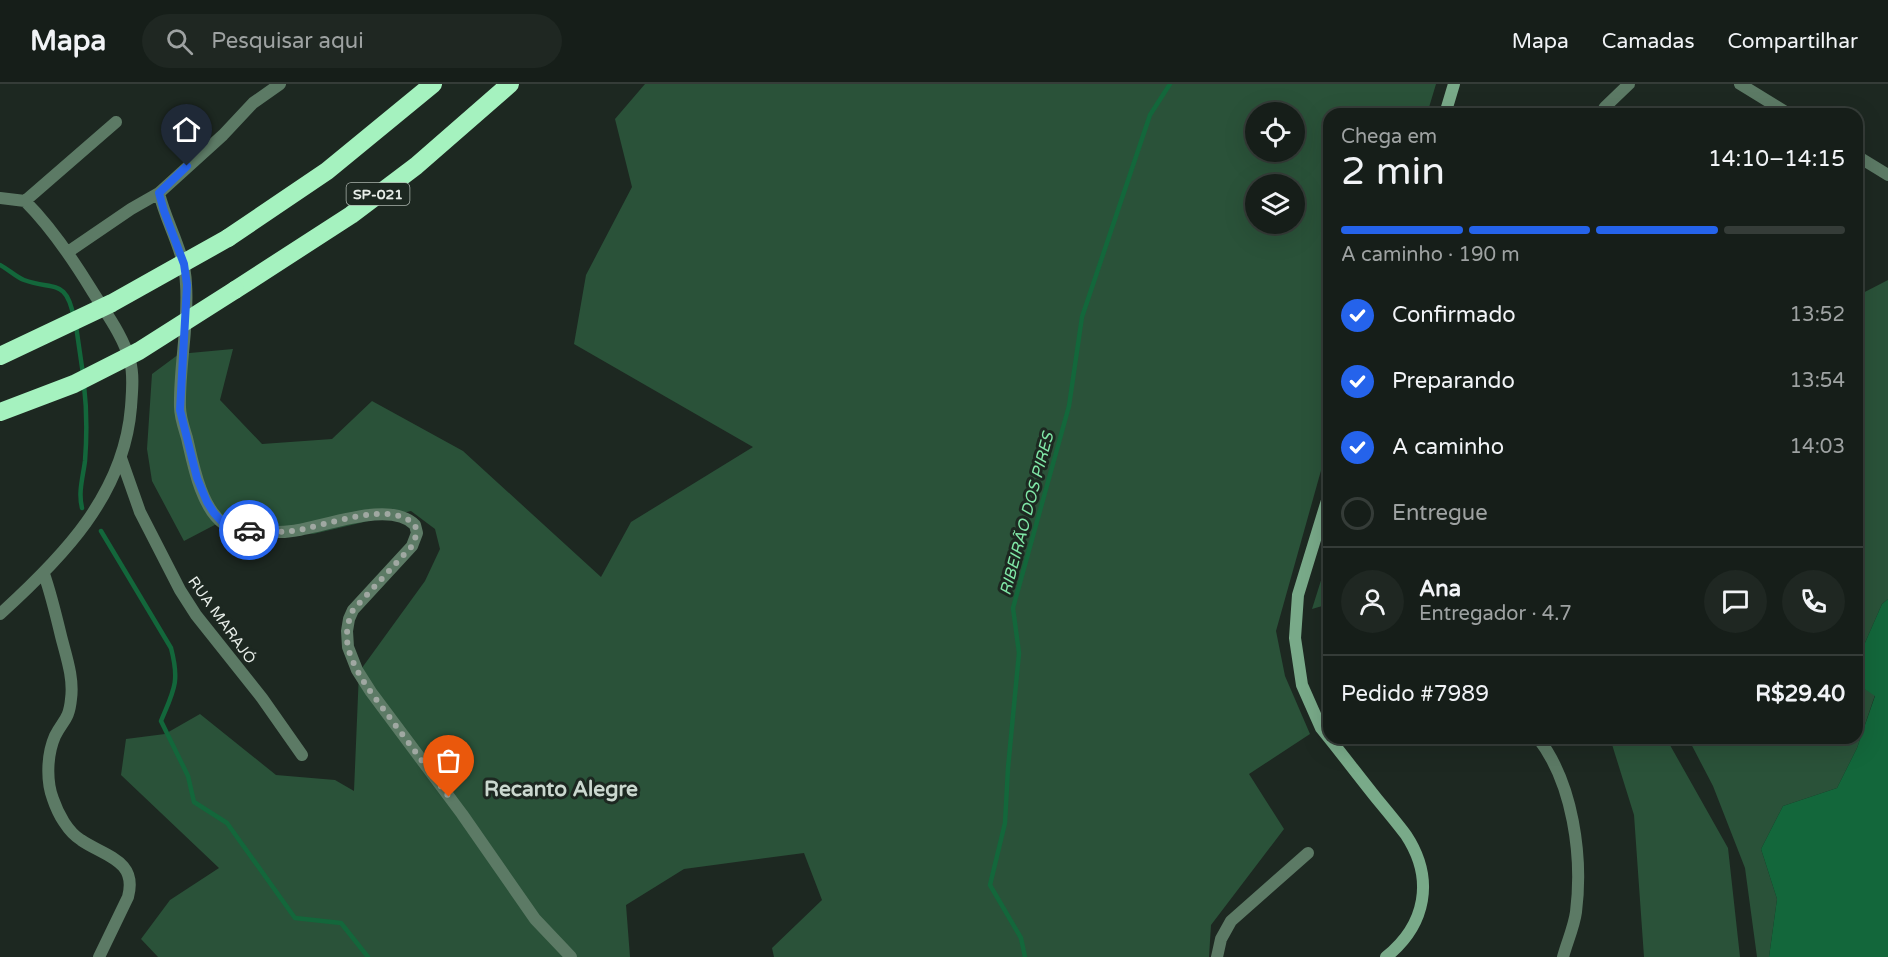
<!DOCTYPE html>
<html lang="pt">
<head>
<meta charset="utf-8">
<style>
	body { margin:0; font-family:"Varela Round",sans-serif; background:#1f2722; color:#f1f3f6; height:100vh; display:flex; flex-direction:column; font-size:22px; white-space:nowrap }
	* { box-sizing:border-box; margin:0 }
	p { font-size:20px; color:#9ea2a2 }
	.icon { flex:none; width:33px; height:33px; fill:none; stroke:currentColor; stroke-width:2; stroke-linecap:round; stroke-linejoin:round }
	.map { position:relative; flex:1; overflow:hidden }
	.side { position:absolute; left:1323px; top:24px; width:540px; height:636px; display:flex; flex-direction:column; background:#161e19; border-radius:18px; box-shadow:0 6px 24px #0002,0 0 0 2px #353c38 }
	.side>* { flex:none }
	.tools { position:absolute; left:1245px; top:18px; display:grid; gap:12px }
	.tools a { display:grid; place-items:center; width:60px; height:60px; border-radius:50%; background:#161e19; box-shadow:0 6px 24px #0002,0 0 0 2px #353c38; font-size:30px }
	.pin { position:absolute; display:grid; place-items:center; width:51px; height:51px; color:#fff; margin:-62px -26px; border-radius:50% 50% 50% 0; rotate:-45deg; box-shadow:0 0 6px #0007 }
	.pin .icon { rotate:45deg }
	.courier { position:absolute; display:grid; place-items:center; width:60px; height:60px; margin:-30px; border:4px solid #2563eb; border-radius:50%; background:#fff; color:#222; box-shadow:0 2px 8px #0007 }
	.headline em { font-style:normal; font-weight:600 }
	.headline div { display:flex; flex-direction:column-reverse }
	.headline { display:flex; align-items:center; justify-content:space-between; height:102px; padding:0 18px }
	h1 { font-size:39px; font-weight:600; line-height:45px }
	.bar { display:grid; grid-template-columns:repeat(4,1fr); gap:9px 6px; align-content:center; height:72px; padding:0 18px }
	.bar i { height:8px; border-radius:4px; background:#353c38 }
	.bar .selected { background:#2563eb }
	.bar p { grid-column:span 4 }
	.line { display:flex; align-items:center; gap:15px; padding:0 18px; border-top:2px solid #353c38 }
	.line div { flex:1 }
	.round { display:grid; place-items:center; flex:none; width:63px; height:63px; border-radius:32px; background:#1f2722 }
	ol { padding:0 18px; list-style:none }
	li { display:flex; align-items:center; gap:18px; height:66px }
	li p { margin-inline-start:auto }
	li .icon { padding:6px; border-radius:50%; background:#2563eb; color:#fff; stroke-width:4 }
	li:last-child { color:#9ea2a2 }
	li i { width:33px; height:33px; border:3px solid #353c38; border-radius:50% }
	header { display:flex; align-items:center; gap:36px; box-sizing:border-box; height:84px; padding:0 30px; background:#161e19; border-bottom:2px solid #353c38 }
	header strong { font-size:28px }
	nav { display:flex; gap:33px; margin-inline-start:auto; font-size:21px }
	.search { width:420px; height:54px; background:#1f2722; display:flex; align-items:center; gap:15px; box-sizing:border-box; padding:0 21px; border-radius:33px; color:#9ea2a2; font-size:22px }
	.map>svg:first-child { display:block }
	.green { fill:#2a5239; fill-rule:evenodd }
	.water { fill:#13673b }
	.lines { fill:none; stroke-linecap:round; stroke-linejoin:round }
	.stream { stroke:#13673b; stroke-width:4.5 }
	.street { stroke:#5c7a65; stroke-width:12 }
	.secondary { stroke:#79aa89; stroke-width:12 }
	.highway { stroke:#a5f2bf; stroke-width:18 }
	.highway-bridge { stroke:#a5f2bf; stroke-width:18 }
	.done { stroke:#a0a8a2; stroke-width:6; stroke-dasharray:0 10.8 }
	.route { stroke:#2563eb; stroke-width:8 }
	.labels { text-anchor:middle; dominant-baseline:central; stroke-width:6; stroke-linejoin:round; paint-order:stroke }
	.shield { fill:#1d2821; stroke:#aab2ac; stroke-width:1.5 }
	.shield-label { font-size:14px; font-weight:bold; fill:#e7ede8 }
	.street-label { font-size:15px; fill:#e7ede8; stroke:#1d2821 }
	.water-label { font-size:16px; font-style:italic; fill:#80e8a7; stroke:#1d2821 }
	.district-label { font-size:21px; font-weight:bold; fill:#cbd8cf; stroke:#1d2821 }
</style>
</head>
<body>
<header>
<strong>Mapa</strong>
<div class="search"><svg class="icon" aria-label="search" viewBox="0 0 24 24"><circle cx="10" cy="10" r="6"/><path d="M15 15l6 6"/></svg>Pesquisar aqui</div>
<nav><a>Mapa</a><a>Camadas</a><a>Compartilhar</a></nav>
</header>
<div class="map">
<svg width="1888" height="873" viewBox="0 0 1888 873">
	<rect width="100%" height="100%" fill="#1d2821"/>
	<!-- green -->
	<path class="green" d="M645,0H1436L1427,30H1329V358L1276,547L1285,592L1310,650L1249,690L1284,745L1211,841L1209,873H774L772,864L822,816L804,769L684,785L626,821L630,873H158L141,855L170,816L219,784L121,691L126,655L165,650L200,630L276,691L335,696L354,707L359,588L425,497L440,465L435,445L411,427L313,450L226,435L184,457L152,397L147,365L152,290L179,270L233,265L220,316L262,360L332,355L372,317L463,367L601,493L631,438L753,363L574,260L586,191L632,103L615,35ZM1256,28H1294V68H1256ZM1256,100H1294V140H1256Z
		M1888,196V515L1882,520L1857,577V212Z
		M1329,471V520L1312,525Z
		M1857,600L1875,611L1857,664L1837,704L1783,722L1761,765L1777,815L1769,873H1757L1745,784L1713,702L1688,654H1857Z
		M1610,654H1666L1728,764L1740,873H1644L1634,731Z"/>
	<!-- water -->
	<path class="water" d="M1888,515V873H1769L1777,815L1761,765L1783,722L1837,704L1857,664L1875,612L1857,600V577L1882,520Z"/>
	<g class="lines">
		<!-- stream -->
		<path class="stream" d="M0,181C8,185 16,193 24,196C55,207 66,194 74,234
			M76,242L83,290
			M82,424C78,408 83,393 85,377C87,351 87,327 84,301
			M101,447L171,564C180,598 174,606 161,637L188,692L194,718L227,739L295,834L341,839L368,873
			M1025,873L1021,854L990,801L1005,739L1008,684L1019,569L1013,524L1069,322L1082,233L1150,31L1170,0"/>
		<!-- street -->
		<path class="street" d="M1740,0L1789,30
			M1601,30L1605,23L1629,0
			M1857,72L1888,91
			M159,109C166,139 185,168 186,200C189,239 179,283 180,323C180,333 184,344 187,354C193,380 201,424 224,440C232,445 242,446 251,446C264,448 279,449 292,447C322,444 390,415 415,441L417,449L412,462L353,526L349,535L347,547L348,563L357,586L371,608L462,730L535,835L571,873
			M0,114L25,117C51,143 72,174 91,205C105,228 123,251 130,277C134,291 132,308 131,323C124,411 62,474 0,530
			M25,117L116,38
			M68,168L131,125L159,109L223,51L253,19L280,0
			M121,374L140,428L180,506L196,531L262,614L302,671
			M44,490C51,510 56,531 61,552C66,572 74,594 71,615C69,636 63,636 55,652C47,670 46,697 53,715C58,730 68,748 81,756C104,772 138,776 128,813L99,873
			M1538,654C1573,699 1583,772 1576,828C1574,843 1567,858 1563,873
			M1217,873L1221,855L1231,837L1308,769"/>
		<!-- secondary -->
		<path class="secondary" d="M1445,30L1454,0
			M1329,410L1298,511L1295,554L1302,601L1321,644L1329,654
			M1329,654C1345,674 1361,695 1377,715C1387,727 1397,739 1406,751C1435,795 1426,841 1386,873"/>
		<!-- highway -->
		<path class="highway" d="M228,154L327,87L433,0
			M235,206L351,131L416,82L510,0"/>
		<!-- highway-bridge -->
		<path class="highway-bridge" d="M0,272L112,219L228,154
			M0,328L74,300L139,267L235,206"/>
	</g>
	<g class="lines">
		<!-- done -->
		<path class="done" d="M249,446C262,447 277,449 291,447C323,444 389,414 415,441L417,449L412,462L353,526C347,539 345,553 349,567C357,593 377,616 393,638C412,663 430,688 449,713"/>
		<!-- route -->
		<path class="route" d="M187,82L159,109L164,127L184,180L187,201L180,326L197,394L207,418L214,429L225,441L249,446"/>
	</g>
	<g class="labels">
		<!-- shield labels -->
		<rect class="shield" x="346.5" y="99" width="63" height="22" rx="4.5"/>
		<g class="shield-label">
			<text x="378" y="110">SP-021</text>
		</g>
		<!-- street labels -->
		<g class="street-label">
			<text transform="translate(222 536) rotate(54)">RUA MARAJÓ</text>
		</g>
		<!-- water labels -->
		<g class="water-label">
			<text transform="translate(1027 430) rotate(-75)">RIBEIRÃO DOS PIRES</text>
		</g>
		<!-- district labels -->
		<g class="district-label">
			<text x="561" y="705">Recanto Alegre</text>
		</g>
	</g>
</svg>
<div class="tools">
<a><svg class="icon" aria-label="locate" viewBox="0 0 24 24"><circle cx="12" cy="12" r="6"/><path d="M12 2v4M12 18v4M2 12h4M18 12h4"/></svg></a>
<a><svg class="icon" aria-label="layers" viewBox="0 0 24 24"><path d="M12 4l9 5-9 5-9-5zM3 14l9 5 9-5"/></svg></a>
</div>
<div class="pin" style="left:449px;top:713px;background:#ea580c"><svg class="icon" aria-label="bag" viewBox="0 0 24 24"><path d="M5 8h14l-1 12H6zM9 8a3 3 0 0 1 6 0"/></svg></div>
<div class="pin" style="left:187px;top:82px;background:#1f2937"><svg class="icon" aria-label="home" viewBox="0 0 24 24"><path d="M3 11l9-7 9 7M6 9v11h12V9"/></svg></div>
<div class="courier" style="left:249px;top:446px"><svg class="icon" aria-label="car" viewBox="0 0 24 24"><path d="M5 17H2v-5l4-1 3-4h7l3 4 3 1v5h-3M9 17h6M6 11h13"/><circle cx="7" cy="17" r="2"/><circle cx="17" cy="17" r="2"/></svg></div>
<section class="side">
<div class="headline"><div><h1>2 min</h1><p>Chega em</p></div><em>14:10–14:15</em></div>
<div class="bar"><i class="selected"></i><i class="selected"></i><i class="selected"></i><i></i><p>A caminho · 190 m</p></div>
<ol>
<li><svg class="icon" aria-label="check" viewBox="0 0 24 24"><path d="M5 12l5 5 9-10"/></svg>Confirmado<p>13:52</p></li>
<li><svg class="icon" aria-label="check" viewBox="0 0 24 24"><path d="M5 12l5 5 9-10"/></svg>Preparando<p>13:54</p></li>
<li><svg class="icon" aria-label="check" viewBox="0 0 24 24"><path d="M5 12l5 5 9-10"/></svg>A caminho<p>14:03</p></li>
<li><i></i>Entregue</li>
</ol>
<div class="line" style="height:108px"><a class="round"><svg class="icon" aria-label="person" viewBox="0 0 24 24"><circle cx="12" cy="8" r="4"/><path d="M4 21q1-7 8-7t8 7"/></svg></a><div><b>Ana</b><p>Entregador · 4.7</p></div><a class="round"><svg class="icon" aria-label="chat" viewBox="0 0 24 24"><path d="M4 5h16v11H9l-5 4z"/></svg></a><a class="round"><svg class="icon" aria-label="phone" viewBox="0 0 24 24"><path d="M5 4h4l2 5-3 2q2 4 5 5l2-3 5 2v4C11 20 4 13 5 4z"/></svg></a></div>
<div class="line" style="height:78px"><div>Pedido #7989</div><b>R$29.40</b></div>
</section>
</div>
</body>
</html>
